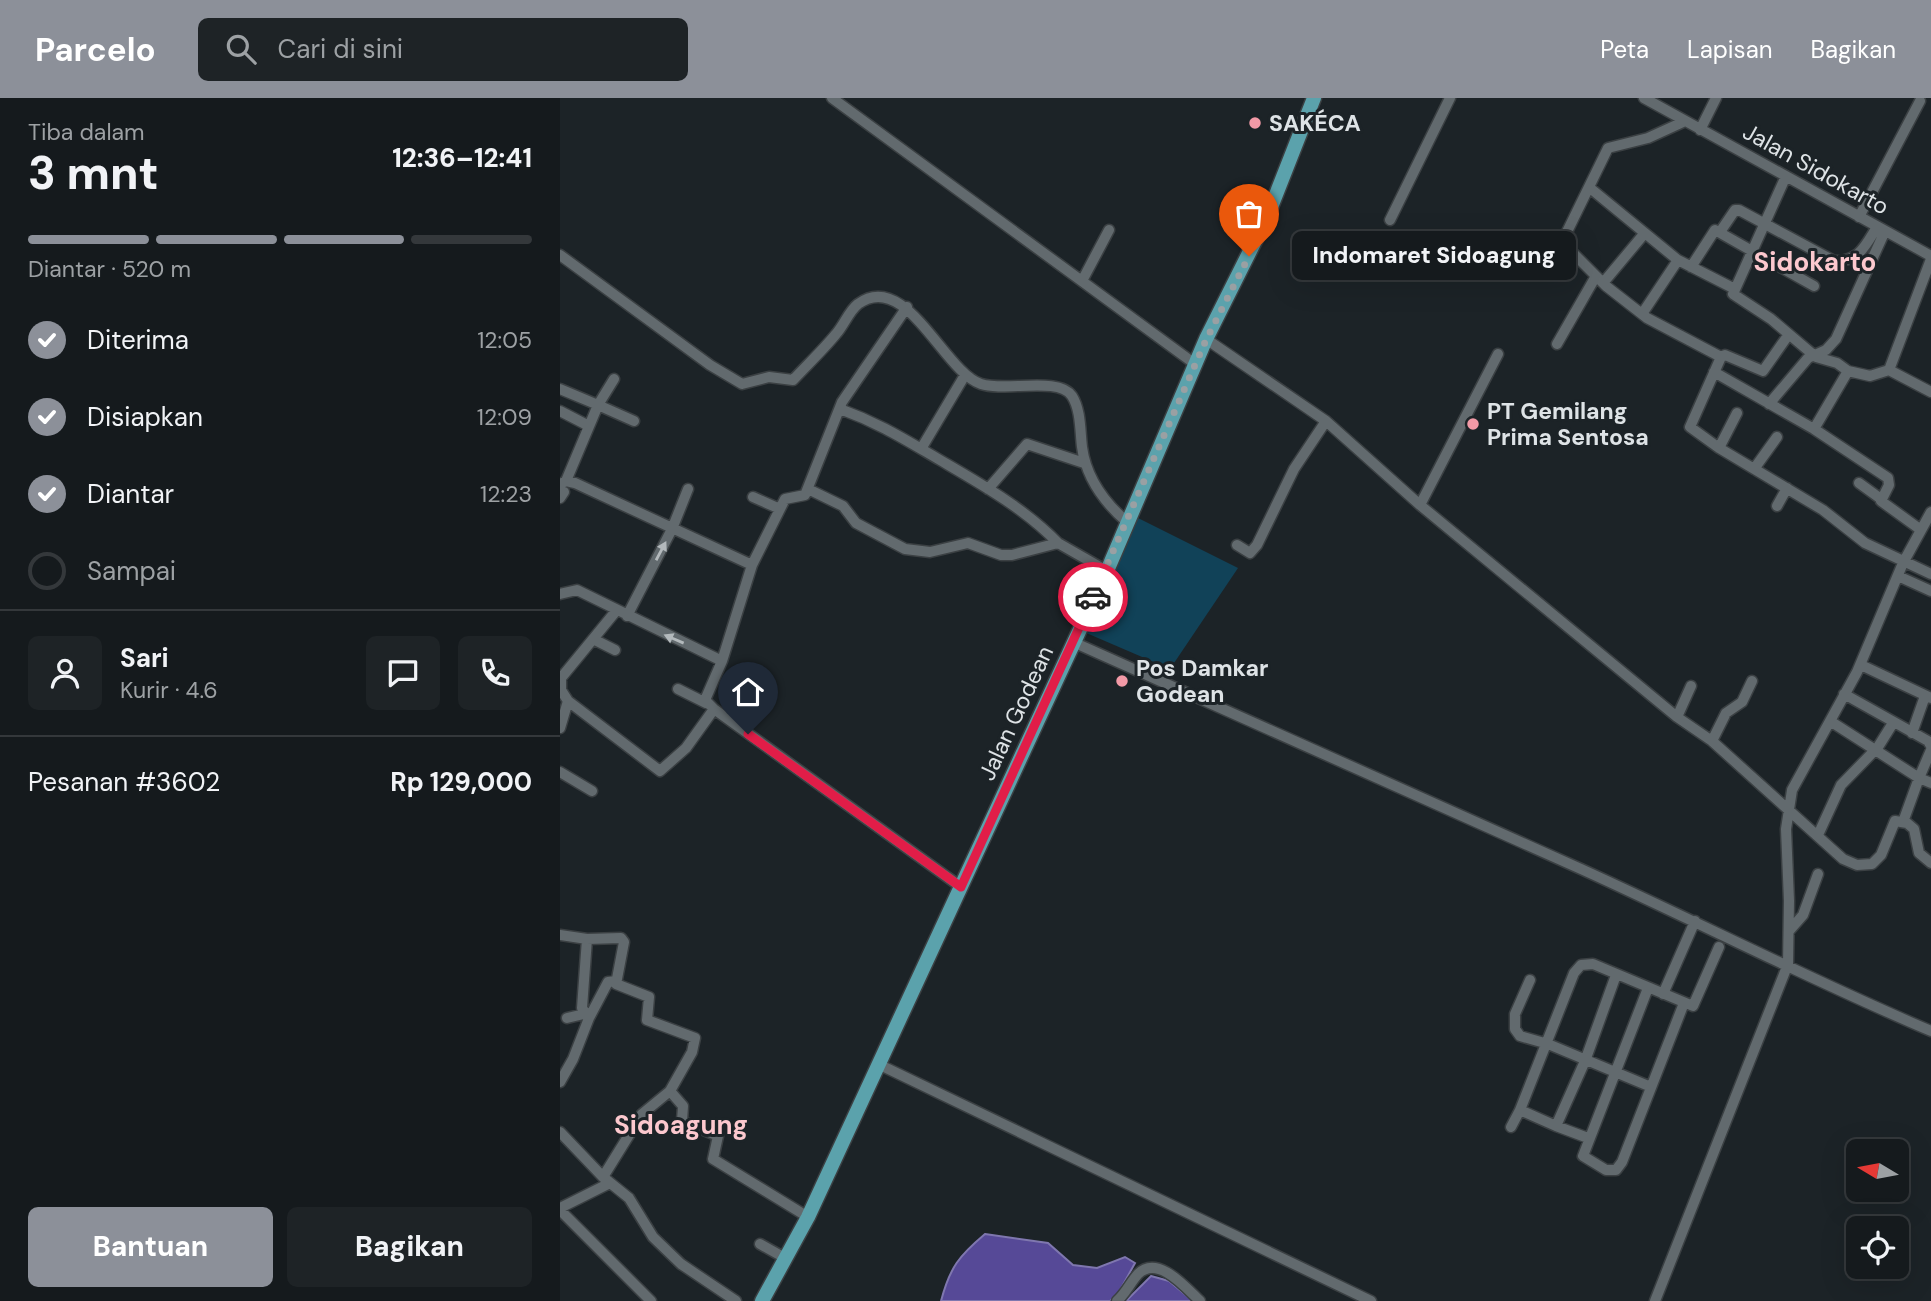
<!DOCTYPE html>
<html lang="id">
<head>
<meta charset="utf-8">
<style>
	body { margin:0; font-family:"DM Sans",sans-serif; background:#1e2326; color:#f1f3f6; height:100vh; display:flex; flex-direction:column; font-size:26px; white-space:nowrap }
	* { box-sizing:border-box; margin:0 }
	p { font-size:23px; color:#9da1a4 }
	.icon { flex:none; width:38px; height:38px; fill:none; stroke:currentColor; stroke-width:2; stroke-linecap:round; stroke-linejoin:round }
	.map { position:relative; flex:1; overflow:hidden }
	.drawer { display:flex; flex-direction:column; background:#151a1d; width:560px }
	.drawer>* { flex:none }
	.needle { width:46px; rotate:280deg }
	.tools { position:absolute; left:1286px; top:1041px; display:grid; gap:14px }
	.tools a { display:grid; place-items:center; width:63px; height:63px; border-radius:10px; background:#151a1d; box-shadow:0 7px 28px #0002,0 0 0 2px #34383b; font-size:35px }
	.pin { position:absolute; display:grid; place-items:center; width:60px; height:60px; color:#fff; margin:-72px -30px; border-radius:50% 50% 50% 0; rotate:-45deg; box-shadow:0 0 7px #0007 }
	.pin .icon { rotate:45deg }
	.courier { position:absolute; display:grid; place-items:center; width:70px; height:70px; margin:-35px; border:5px solid #e11d48; border-radius:50%; background:#fff; color:#222; box-shadow:0 2px 9px #0007 }
	.bubble { position:absolute; height:49px; border-radius:10px; background:#151a1d; box-shadow:0 7px 28px #0002,0 0 0 2px #34383b; font-size:23px; font-weight:800; line-height:49px; text-align:center }
	.overview em { font-style:normal; font-weight:800 }
	.overview div { display:flex; flex-direction:column-reverse }
	.overview { display:flex; align-items:center; justify-content:space-between; height:119px; padding:0 28px }
	h1 { font-size:46px; font-weight:800; line-height:52px }
	.bar { display:grid; grid-template-columns:repeat(4,1fr); gap:10px 7px; align-content:center; height:84px; padding:0 28px }
	.bar i { height:9px; border-radius:5px; background:#34383b }
	.bar .current { background:#8c9099 }
	.bar p { grid-column:span 4 }
	.line { display:flex; align-items:center; gap:18px; padding:0 28px; border-top:2px solid #34383b }
	.line div { flex:1 }
	.round { display:grid; place-items:center; flex:none; width:74px; height:74px; border-radius:10px; background:#1e2326 }
	ol { padding:0 28px; list-style:none }
	li { display:flex; align-items:center; gap:21px; height:77px }
	li p { margin-inline-start:auto }
	li .icon { padding:7px; border-radius:50%; background:#8c9099; color:#fff; stroke-width:4 }
	li:last-child { color:#9da1a4 }
	li i { width:38px; height:38px; border:4px solid #34383b; border-radius:50% }
	.button { display:flex; gap:14px; margin-top:auto; padding:14px 28px }
	.button a { flex:1; height:80px; border-radius:10px; background:#8c9099; color:#fff; font-size:28px; font-weight:800; line-height:80px; text-align:center }
	.button a+a { background:#1e2326; color:#f1f3f6 }
	header { display:flex; align-items:center; gap:42px; box-sizing:border-box; height:98px; padding:0 35px; background:#8c9099; color:#fff }
	header strong { font-size:33px }
	nav { display:flex; gap:38px; margin-inline-start:auto; font-size:24px }
	.search { width:490px; height:63px; background:#1e2326; display:flex; align-items:center; gap:18px; box-sizing:border-box; padding:0 24px; border-radius:10px; color:#9da1a4; font-size:26px }
	main { display:flex; flex:1; min-height:0 }
	.map>svg:first-child { display:block }
	.green { fill:#114258 }
	.water { fill:#564997; stroke:#7f77af; stroke-width:2 }
	.lines { fill:none; stroke-linecap:round; stroke-linejoin:round }
	.minor-casing { stroke:#3b4043; stroke-width:13 }
	.major-casing { stroke:#3b4043; stroke-width:17 }
	.minor { stroke:#626a6e; stroke-width:10 }
	.major { stroke:#5ba2ac; stroke-width:14 }
	.oneway { fill:#b3b9bc }
	.done { stroke:#9aa0a3; stroke-width:7; stroke-dasharray:0 12.6 }
	.route { stroke:#e11d48; stroke-width:9 }
	.poi-dot { fill:#f39aa7; stroke:#1c2327; stroke-width:2.5 }
	.labels { text-anchor:middle; dominant-baseline:central; stroke-width:6; stroke-linejoin:round; paint-order:stroke }
	.poi-label { font-size:23px; font-weight:bold; fill:#dee3e6; stroke:#1c2327; text-anchor:start }
	.street-label { font-size:23px; fill:#dee3e6; stroke:#1c2327 }
	.quarter-label { font-size:26px; font-weight:bold; fill:#fcc8ce; stroke:#1c2327 }
</style>
</head>
<body>
<header>
<strong>Parcelo</strong>
<div class="search"><svg class="icon" aria-label="search" viewBox="0 0 24 24"><circle cx="10" cy="10" r="6"/><path d="M15 15l6 6"/></svg>Cari di sini</div>
<nav><a>Peta</a><a>Lapisan</a><a>Bagikan</a></nav>
</header>
<main>
<section class="drawer">
<div class="overview"><div><h1>3 mnt</h1><p>Tiba dalam</p></div><em>12:36–12:41</em></div>
<div class="bar"><i class="current"></i><i class="current"></i><i class="current"></i><i></i><p>Diantar · 520 m</p></div>
<ol>
<li><svg class="icon" aria-label="check" viewBox="0 0 24 24"><path d="M5 12l5 5 9-10"/></svg>Diterima<p>12:05</p></li>
<li><svg class="icon" aria-label="check" viewBox="0 0 24 24"><path d="M5 12l5 5 9-10"/></svg>Disiapkan<p>12:09</p></li>
<li><svg class="icon" aria-label="check" viewBox="0 0 24 24"><path d="M5 12l5 5 9-10"/></svg>Diantar<p>12:23</p></li>
<li><i></i>Sampai</li>
</ol>
<div class="line" style="height:126px"><a class="round"><svg class="icon" aria-label="person" viewBox="0 0 24 24"><circle cx="12" cy="8" r="4"/><path d="M4 21q1-7 8-7t8 7"/></svg></a><div><b>Sari</b><p>Kurir · 4.6</p></div><a class="round"><svg class="icon" aria-label="chat" viewBox="0 0 24 24"><path d="M4 5h16v11H9l-5 4z"/></svg></a><a class="round"><svg class="icon" aria-label="phone" viewBox="0 0 24 24"><path d="M5 4h4l2 5-3 2q2 4 5 5l2-3 5 2v4C11 20 4 13 5 4z"/></svg></a></div>
<div class="line" style="height:91px"><div>Pesanan #3602</div><b>Rp 129,000</b></div>
<div class="button"><a>Bantuan</a><a>Bagikan</a></div>
</section>
<div class="map">
<svg width="1371" height="1203" viewBox="0 0 1371 1203">
	<rect width="100%" height="100%" fill="#1c2327"/>
	<!-- green -->
	<path class="green" d="M576,419L678,470L610,571L524,534Z"/>
	<!-- water -->
	<path class="water" d="M425,1136L488,1145L513,1167L537,1170L565,1159L575,1165L558,1196L550,1203H381C390,1169 399,1158 425,1136Z
		M591,1178L609,1183L633,1203H566Z"/>
	<g class="lines">
		<defs>
			<path id="minor" d="M272,0L635,266
				M1084,0L1371,158
				M1123,24L1088,40L1048,50L1002,144L1046,188L1087,220L1161,259
				M1140,32L1156,0
				M1226,78L1173,196L1211,221L1256,259L1277,265L1288,273L1310,278L1329,272L1371,294
				M1030,90L1119,163
				M1299,119L1360,3
				M830,122L890,0
				M1160,134L1175,112H1179L1274,163C1299,164 1305,148 1317,129
				M0,157L150,267L182,286L209,279L233,282C247,267 263,252 276,236C284,227 289,213 298,206C346,171 384,274 421,286C445,294 499,278 512,298C521,312 520,333 522,349C526,379 545,405 567,424
				M1131,169L1155,132L1254,188
				M522,183L549,132
				M1043,185L1084,136
				M347,209L282,304L245,397L225,401L192,467L162,563L145,602L154,611L401,789
				M1082,216L1118,162L1173,190
				M1229,236L1203,273L1165,257L1161,259L1130,329L1159,350L1263,412L1305,445L1371,476
				M646,241L766,323L860,407L938,256
				M997,246L1036,178
				M1329,272L1371,161
				M1154,274L1254,331L1328,380L1329,387L1321,403L1361,432
				M54,281L38,307L74,323
				M0,291L38,307L6,383
				M1209,306L1248,260L1266,252L1276,241L1325,133
				M280,311C319,325 344,341 380,362C421,386 464,410 498,445
				M0,313L29,328
				M1254,331L1288,273
				M1159,350L1177,315
				M361,351L405,277
				M1194,371L1217,339
				M1299,385L1321,401
				M0,386L6,383L15,385L192,467
				M248,391L283,408L296,425L345,451L370,454L408,445L441,457H452L498,445L547,473
				M428,391L467,346L524,365
				M193,399L220,411
				M0,400L4,394
				M860,407L1117,619L1152,643L1283,761L1297,767L1312,766L1321,757L1335,723L1347,725L1354,731L1359,755L1371,765
				M1217,408L1227,390
				M677,447L690,455L697,447L734,371L766,323
				M1338,478L1371,493
				M0,496L17,492L162,563
				M67,518L112,431L128,391
				M33,541L55,552
				M513,544C682,620 852,694 1021,771C1138,824 1253,883 1371,933
				M1301,567L1371,600
				M118,591L146,605
				M1284,596L1368,643L1371,648
				M8,603L100,673L126,650L154,611
				M1117,619L1131,588
				M1270,623L1359,680L1343,724
				M0,630L8,603L1,592V580L56,513
				M1352,635L1365,598
				M1152,643L1166,615L1182,604L1192,583
				M1371,652L1359,680L1371,685
				M0,674L32,693
				M1258,737L1281,687L1318,649L1333,625
				M1229,833L1243,817L1258,776
				M0,837L27,841L61,840L64,844L56,886L89,899L87,922L135,940L132,954L110,993L82,1016L43,1079
				M970,882L955,916V931L960,938L988,946L1091,989
				M1088,890L1023,1058L1046,1072H1056L1062,1064L1124,905
				M1103,896L1135,823
				M7,920L24,916
				M29,920L48,884L56,883
				M318,966L811,1203
				M0,984L13,961L29,920L22,910L27,841
				M110,993L123,1008L122,1023L158,1038L153,1061L248,1119
				M996,1028L960,1012L1014,875L1021,867L1033,866L1133,908L1159,849
				M951,1029L960,1012
				M0,1034L43,1079L69,1100L93,1139L121,1166L176,1203
				M1028,1040L996,1028L1025,963L1056,877
				M0,1110L50,1085
				M0,1112L91,1203
				M200,1146L225,1160
				M557,1203C566,1195 570,1185 578,1176C598,1156 626,1190 640,1203
				M1095,1203L1228,866L1229,803L1226,731L1232,692L1297,574L1343,465L1371,414"/>
			<path id="major" d="M202,1203L248,1119L547,473L646,241L708,117L754,0"/>
		</defs>
		<!-- minor casing -->
		<use href="#minor" class="minor-casing"/>
		<!-- major casing -->
		<use href="#major" class="major-casing"/>
		<!-- minor -->
		<use href="#minor" class="minor"/>
		<!-- major -->
		<use href="#major" class="major"/>
	</g>
	<!-- one-way arrows -->
	<defs><path id="oneway-solid" d="M-6-.8H1V-3.2L6.5 0L1 3.2V.8H-6Z" transform="scale(1.75)"/></defs>
	<g class="oneway">
		<use href="#oneway-solid" transform="translate(101 453) rotate(-62)"/>
		<use href="#oneway-solid" transform="translate(114 541) rotate(-157)"/>
	</g>
	<g class="lines">
		<!-- done -->
		<path class="done" d="M533,499L646,242L689,158"/>
		<!-- route -->
		<path class="route" d="M188,636L401,789L533,499"/>
	</g>
	<!-- markers -->
	<g class="poi-dot">
		<circle cx="695" cy="25" r="7"/>
		<circle cx="913" cy="326" r="7"/>
		<circle cx="562" cy="583" r="7"/>
	</g>
	<g class="labels">
		<!-- poi labels -->
		<g class="poi-label">
			<text x="709" y="25">SAKÉCA</text>
			<text x="927" y="313">PT Gemilang<tspan x="927" dy="26">Prima Sentosa</tspan></text>
			<text x="576" y="570">Pos Damkar<tspan x="576" dy="26">Godean</tspan></text>
		</g>
		<!-- street labels -->
		<g class="street-label">
			<text transform="translate(1256 71) rotate(29)">Jalan Sidokarto</text>
			<text transform="translate(456 615) rotate(-65)">Jalan Godean</text>
		</g>
		<!-- quarter labels -->
		<g class="quarter-label">
			<text x="1255" y="164">Sidokarto</text>
			<text x="121" y="1027">Sidoagung</text>
		</g>
	</g>
</svg>
<div class="tools">
<a><svg class="needle" viewBox="-14 -14 28 28"><path d="M0-13l5 13h-10z" fill="#e53935"/><path d="M0 13l5-13h-10z" fill="#9da1a4"/></svg></a>
<a><svg class="icon" aria-label="locate" viewBox="0 0 24 24"><circle cx="12" cy="12" r="6"/><path d="M12 2v4M12 18v4M2 12h4M18 12h4"/></svg></a>
</div>
<div class="pin" style="left:689px;top:158px;background:#ea580c"><svg class="icon" aria-label="bag" viewBox="0 0 24 24"><path d="M5 8h14l-1 12H6zM9 8a3 3 0 0 1 6 0"/></svg></div>
<div class="pin" style="left:188px;top:636px;background:#1f2937"><svg class="icon" aria-label="home" viewBox="0 0 24 24"><path d="M3 11l9-7 9 7M6 9v11h12V9"/></svg></div>
<div class="courier" style="left:533px;top:499px"><svg class="icon" aria-label="car" viewBox="0 0 24 24"><path d="M5 17H2v-5l4-1 3-4h7l3 4 3 1v5h-3M9 17h6M6 11h13"/><circle cx="7" cy="17" r="2"/><circle cx="17" cy="17" r="2"/></svg></div>
<div class="bubble" style="left:732px;top:133px;width:284px">Indomaret Sidoagung</div>
</div>
</main>
</body>
</html>
